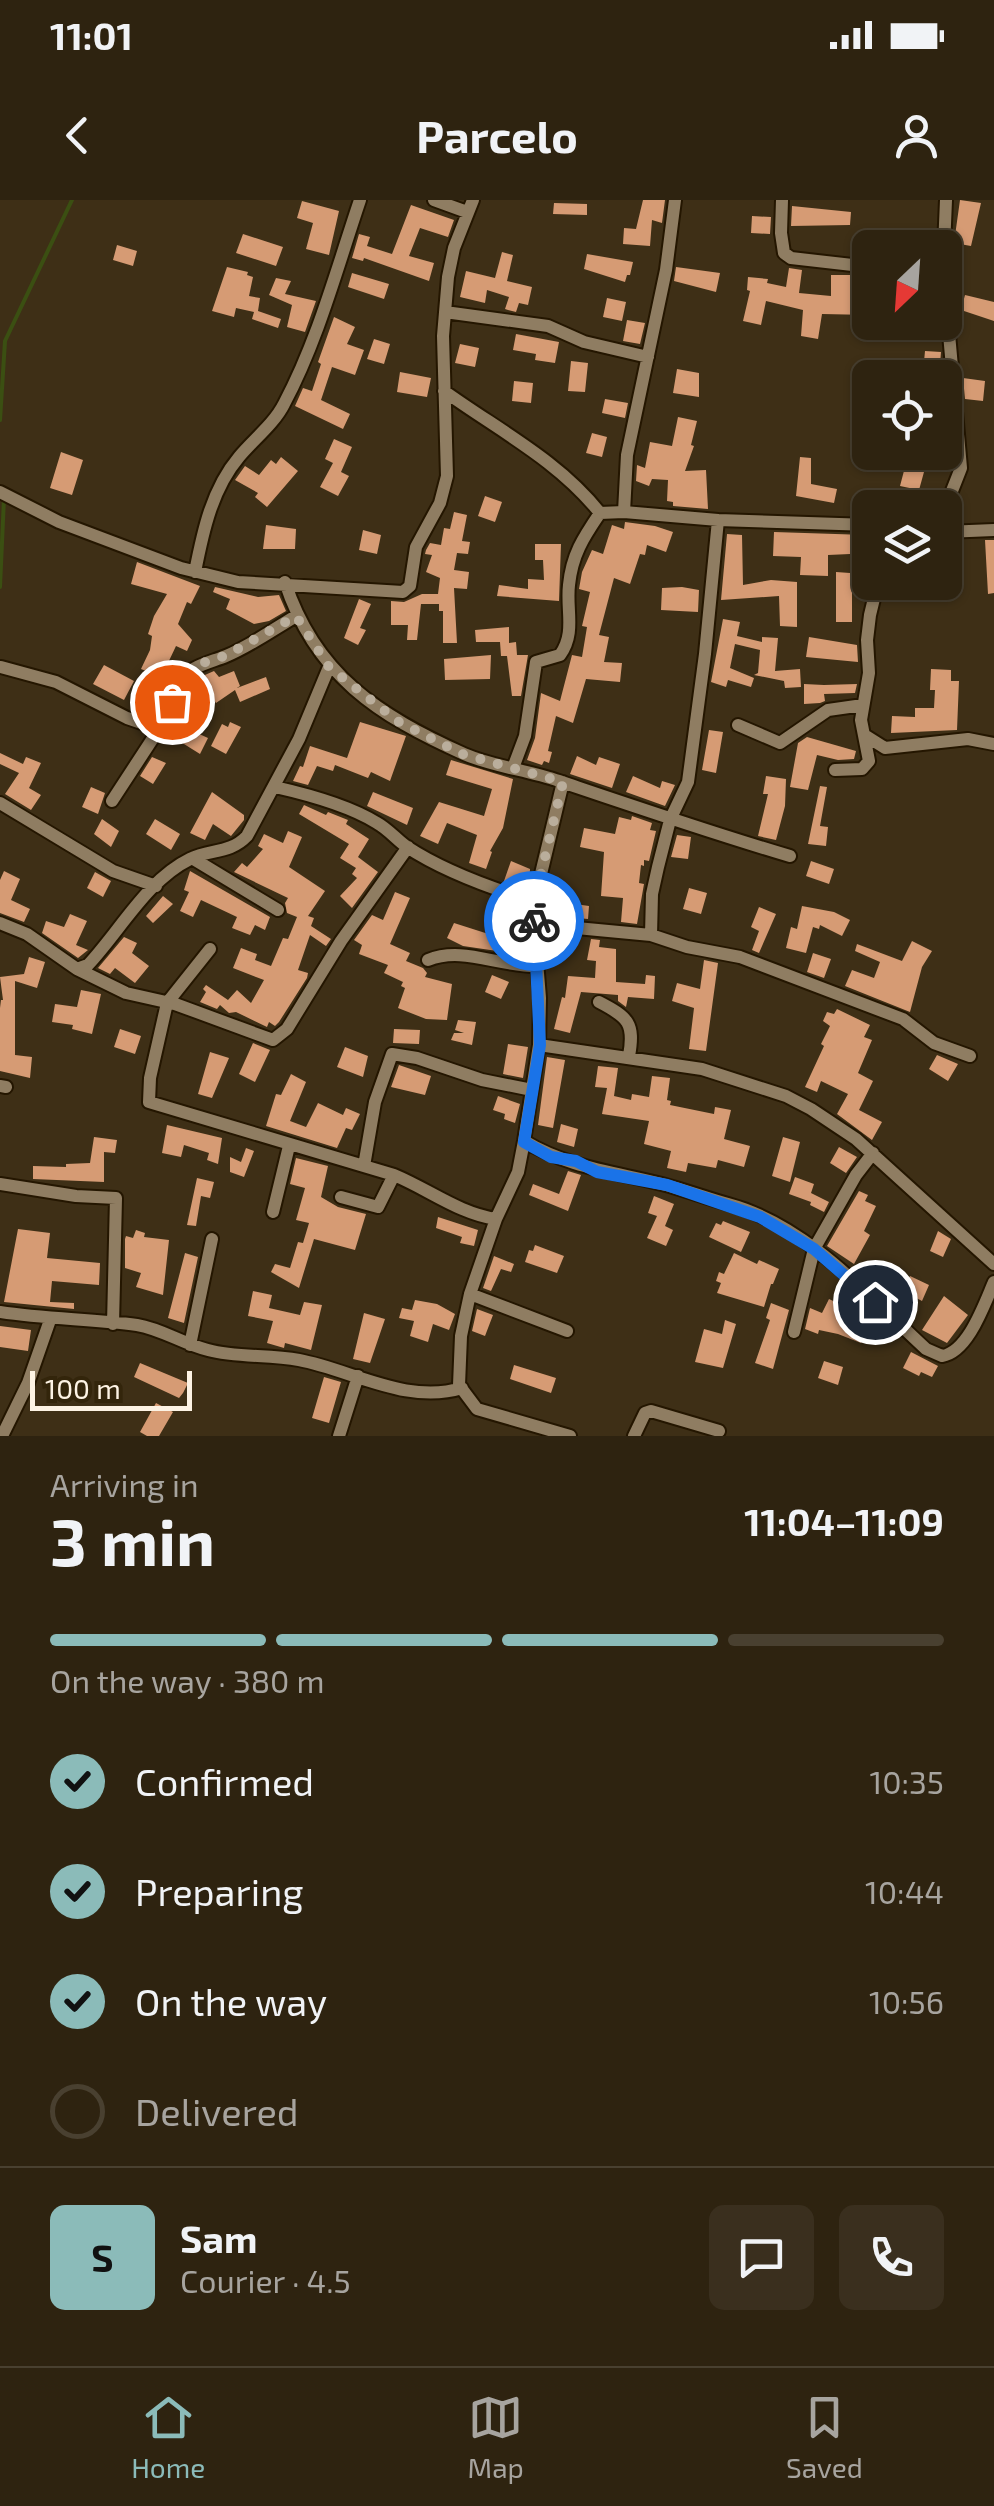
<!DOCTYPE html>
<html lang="en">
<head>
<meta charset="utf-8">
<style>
	body { margin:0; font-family:"Exo 2",sans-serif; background:#3a2f1e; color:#f1f3f6; height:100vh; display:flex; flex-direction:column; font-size:38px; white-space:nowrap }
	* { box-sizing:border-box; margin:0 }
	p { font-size:32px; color:#a7a49f }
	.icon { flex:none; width:55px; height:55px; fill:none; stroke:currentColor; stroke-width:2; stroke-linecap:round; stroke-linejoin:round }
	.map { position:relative; height:1236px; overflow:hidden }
	.sheet { display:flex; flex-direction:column; background:#2e2310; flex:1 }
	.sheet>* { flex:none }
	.needle { width:65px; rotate:205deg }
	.fabs { position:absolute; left:852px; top:30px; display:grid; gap:20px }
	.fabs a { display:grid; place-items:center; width:110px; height:110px; border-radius:15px; background:#2e2310; box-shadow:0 2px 8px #0004,0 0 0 2px #494030; font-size:50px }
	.scale { position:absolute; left:30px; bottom:25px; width:162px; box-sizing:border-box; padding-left:10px; border:5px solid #fdf3e4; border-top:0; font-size:28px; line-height:35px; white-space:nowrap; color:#fdf3e4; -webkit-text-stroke:8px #33250b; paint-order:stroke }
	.pin { position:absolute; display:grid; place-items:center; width:85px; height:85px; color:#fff; margin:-42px; border:5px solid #fff; border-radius:50%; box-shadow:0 2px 10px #0007 }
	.courier { position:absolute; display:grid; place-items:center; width:100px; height:100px; margin:-50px; border:8px solid #1a73e8; border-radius:50%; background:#fff; color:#222; box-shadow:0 2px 12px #0007 }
	.overview em { font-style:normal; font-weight:700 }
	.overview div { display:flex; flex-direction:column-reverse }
	.overview { display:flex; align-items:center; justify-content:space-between; height:170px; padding:0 50px }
	h1 { font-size:65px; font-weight:700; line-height:75px }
	.bar { display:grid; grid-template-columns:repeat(4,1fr); gap:15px 10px; align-content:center; height:120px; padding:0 50px }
	.bar i { height:12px; border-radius:8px; background:#494030 }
	.bar .on { background:#8bbbb9 }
	.bar p { grid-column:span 4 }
	.line { display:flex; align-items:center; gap:25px; padding:0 50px; border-top:2px solid #494030 }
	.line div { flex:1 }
	.round { display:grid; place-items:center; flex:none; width:105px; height:105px; border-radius:15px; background:#3a2f1e }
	ol { padding:0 50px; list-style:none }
	li { display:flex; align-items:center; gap:30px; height:110px }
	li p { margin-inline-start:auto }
	li .icon { padding:10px; border-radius:50%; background:#8bbbb9; color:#111; stroke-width:4 }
	li:last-child { color:#a7a49f }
	li i { width:55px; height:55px; border:5px solid #494030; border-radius:50% }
	.status { display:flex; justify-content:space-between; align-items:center; height:70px; padding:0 50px; background:#2e2310; direction:ltr }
	.status svg { height:28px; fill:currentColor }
	header { display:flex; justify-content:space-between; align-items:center; height:130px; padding:0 50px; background:#2e2310; font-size:45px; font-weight:700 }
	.dock { display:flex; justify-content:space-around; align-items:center; height:140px; border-top:2px solid #494030; background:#2e2310; font-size:28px; color:#a7a49f }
	.dock a { display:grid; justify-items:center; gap:5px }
	.dock .on { color:#8bbbb9 }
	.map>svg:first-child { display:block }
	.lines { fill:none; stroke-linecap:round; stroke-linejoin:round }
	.stream { stroke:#3b4f12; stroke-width:4 }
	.building { fill:#d69b74 }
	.minor-casing { stroke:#241600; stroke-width:16 }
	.minor { stroke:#8f7d62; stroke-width:12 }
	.done { stroke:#baae9c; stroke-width:10; stroke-dasharray:0 18 }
	.route { stroke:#1a73e8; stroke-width:12 }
</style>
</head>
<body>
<div class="status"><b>11:01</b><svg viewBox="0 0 49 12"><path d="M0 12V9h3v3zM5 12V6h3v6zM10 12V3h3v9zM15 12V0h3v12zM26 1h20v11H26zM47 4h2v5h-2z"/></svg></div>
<header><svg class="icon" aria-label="back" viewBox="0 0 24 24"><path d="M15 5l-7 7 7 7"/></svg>Parcelo<svg class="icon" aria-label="person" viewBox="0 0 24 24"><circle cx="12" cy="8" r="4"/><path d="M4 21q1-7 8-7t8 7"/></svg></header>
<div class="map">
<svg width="994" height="1236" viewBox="0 0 994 1236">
	<rect width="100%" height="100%" fill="#3e2f16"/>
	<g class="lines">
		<!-- stream -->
		<path class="stream" d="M0,220L5,141L72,0
			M0,387L4,298"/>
	</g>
	<!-- building -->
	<path class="building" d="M643,0H665L662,23L652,20L650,46L623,44L624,28L636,29Z
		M960,0L981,3L971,46L954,43Z
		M302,1L339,11L329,55L306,49L313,23L297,18Z
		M554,3L587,4V15L553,14Z
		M411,5L454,20L448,37L420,28L409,56L434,63L429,81L364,58L363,61L352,58L359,34L370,37L367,46L392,54Z
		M792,6L851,12L850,25L791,26Z
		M752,16L771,17L770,34L751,33Z
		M243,34L283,47L276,66L236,53Z
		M117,45L137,51L133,66L113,60Z
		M502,52L513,55L507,81L532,87L528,105L519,103L516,112L508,110L505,109L509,97L487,90L485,103L460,97L466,71L495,78Z
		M587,54L633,62L630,75H627L625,82L584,69Z
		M227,67L248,72L247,75L253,77L249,96L260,98L258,111L281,119L278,128L252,119L254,112L236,108L234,117L212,111Z
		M676,67L720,73L716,92L674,81Z
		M789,68L802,70L799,93L831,96V75H850V83H870V115L822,114L818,139L801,136L803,110L766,101L761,125L743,121L750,91L747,90L748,77L768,79L767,83L786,87Z
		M352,73L389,84L384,99L348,87Z
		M276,78L291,81L285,94L316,101L305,132L287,127L292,105L269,95Z
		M965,95L994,102V121L961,110Z
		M607,98L626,102L622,121L603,117Z
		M334,117L355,127L347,144L364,150L355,175L332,167L321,200L350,214L343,229L295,206L303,188L312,191L321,164L318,162Z
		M627,120L645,123L640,144L623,141Z
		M516,134L559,142L555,163L535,160L536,154L513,150Z
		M374,139L390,144L384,164L367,159Z
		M460,144L479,148L475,167L455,163Z
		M925,151L941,152L939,178H904L906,168L923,172Z
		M571,161L588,163L585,192L568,191Z
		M677,169L699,173V197L673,193Z
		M400,172L431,178L427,197L397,192Z
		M963,178L985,181L983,201L965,199Z
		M514,181L533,183L531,203L512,201Z
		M605,199L628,203L625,218L602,213Z
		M678,217L697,221L691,245L694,246L685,271L706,270L708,309L673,306V302L667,301L668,280L652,279L649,286L636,281L637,265L645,268L650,242L672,246Z
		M592,233L607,237L602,257L586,253Z
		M334,239L352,247L341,272L349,276L338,296L320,287L333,263L325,259Z
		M61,252L83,260L72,295L50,288Z
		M281,257L298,271L267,307L255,297L258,293L235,280L245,266L259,275L271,260L276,264Z
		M800,257L811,258V284L837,289L834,303L796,296Z
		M905,267L924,272L919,290L900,286Z
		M485,296L502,302L495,322L478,316Z
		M454,312L467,315L462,341L470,342L468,354L457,353L454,370L469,372L467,389L454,388L457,443H443V411H439V404H421L417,440H407L408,425H391V401L404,402L422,394H438L440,378L426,372L432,355L425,354L426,350L430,343L441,345L444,328L450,329Z
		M625,322L655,326L673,332L666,352L647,345L645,355L640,354L630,384L614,378L599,435L609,437L604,462L622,463L620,482L586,479L573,523L556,516L548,551L552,552L549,563L544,561L542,565L527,560L535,538L541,493L560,501L572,455L582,457L587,427L582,426L590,392L579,389L582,372L592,350L603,354L612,325L624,329Z
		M266,325L296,329L295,349H263Z
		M363,330L381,335L377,354L359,350Z
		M774,332L866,335V389H852V422H836V372L850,373V354L828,355V376L800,375L801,357L773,356Z
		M727,334L742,335L743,385L771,380L797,382V427L780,426L779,396L721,400Z
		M985,340H994V393L988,394Z
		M535,344H561L559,401L497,396L499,385L528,389V379L544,380L543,360H535Z
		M137,362L200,386L191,404L187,402L178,424L192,440L187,451L176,446L167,465L173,467L168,480L141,469L150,450L152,436L148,434L154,416L167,394L131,384Z
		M888,382H946L945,401L886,392Z
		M215,387L258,397L279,395L286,411L269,421L254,424L226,409L230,399L213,392Z
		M682,387L699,390L698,412L661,410L662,388Z
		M359,399L371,404L360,428L366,430L358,445L344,438Z
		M723,419L740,422L737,436L762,442V437L778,438L775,471L800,469L801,487L785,488L784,481L754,475L758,473L760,450L735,444L730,468L754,478L751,487L728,480L726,487L711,482Z
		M509,427V443L516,442L517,455H528L521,496H512L507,456H501L500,442H476L475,430Z
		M809,437L857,445L858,462L806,457Z
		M491,455L490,479L445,480L444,459Z
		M104,465L134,481L124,500L93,484Z
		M931,469L951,470V481H959L957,530L891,533L892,516L915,517V508H934L935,490H930Z
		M214,471L219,477L234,471L240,486L237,488L266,477L270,489L240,502L235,490L216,503L198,478Z
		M804,484L824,485L857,484L855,493L824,494L825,501L820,503L804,504Z
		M179,515L190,521L186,528L208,538L200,554L168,534Z
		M230,522L241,527L226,554L211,546L222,524L228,527Z
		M360,522L406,536L390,581L371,572L368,578L335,565L333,571L317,566L308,585L293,581L300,566L303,567L310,546L347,558Z
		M709,530L723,532L716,573L702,570Z
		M807,537L856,551L854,559L838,560L817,555L808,590L790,587L798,543Z
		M0,553L23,564L26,557L41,563L29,588L41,595L31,610L5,594L19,573L0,564Z
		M577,556L596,565L599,557L620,564L612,588L570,574Z
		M152,557L166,563L153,584L140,576Z
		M451,560L513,579L503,628L490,651L492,652L486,669L469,663L477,635L447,623L438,644L420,636L439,602L484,616L492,589L446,575Z
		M633,576L660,588L662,581L675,585L665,606L626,592Z
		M766,576L786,579L785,606L776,640L758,636L768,594H763Z
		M820,586L827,587L820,626L828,627L826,646L808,644Z
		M91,587L105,593L98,614L82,607Z
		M212,592L244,615V620L231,636L213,624L205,640L190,633Z
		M373,592L413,608L407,625L367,606Z
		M304,605L326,615L328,612L348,620L346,624L369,639L358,657L378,672L352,708L340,696L357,678L352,674L356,668L340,658L349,644L299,614Z
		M632,616L652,623L650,630L656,631L649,661L644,660V666L641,665L639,683L644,684L637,724L621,722L623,698L601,696L604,652L580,647L584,628L615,634L619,617L631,620Z
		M102,619L119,631L111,647L94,634Z
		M155,619L180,634L171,650L146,634Z
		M288,631L302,637L289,667L325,691L308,716L314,718L311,726L331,739L326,746L310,735L298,770L308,773L307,778L279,822L275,826L269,822L267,827L236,812L229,813L220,805L217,809L200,802L206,792L203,789L206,785L228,800L237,790L251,803L264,780L233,768L241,748L257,754L255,760L271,766L283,738L288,739L297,717L287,713L285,703L288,698L234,672L242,663L247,667L263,649L258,646L264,634L283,643Z
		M677,635L691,637L688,659L671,657Z
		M511,661L530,669L529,686L524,684L523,688L504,681Z
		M811,661L834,669L829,684L806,676Z
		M4,671L20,679L11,700L30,709L24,722L0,713V680Z
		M190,671L270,717L265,730L255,725L250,735L232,728L237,717L201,700L193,717L180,711L189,692L184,690Z
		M95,672L111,681L103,697L87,688Z
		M689,688L707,693L701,714L683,709Z
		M395,692L410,698L390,744L410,753L406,761L423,768L427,773L425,777L452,784L447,820L426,819L398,808L405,788L401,786L403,782L384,773L388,765L359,754L362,745L354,740L372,715L383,720Z
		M163,696L173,704L153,723L146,716Z
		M547,700L589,706L588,719L545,715Z
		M802,706L834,712L850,720L842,736L820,725L819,729L813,727L806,753L786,748L791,727L797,729Z
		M759,707L776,714L759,753L752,750L759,731L751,727Z
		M70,714L87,721L76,745L88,750L78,758L42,733L46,721L64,727Z
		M454,723L501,738L497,751L463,746L447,738Z
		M124,737L137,743L132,753L149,766L135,783L115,768L110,774L98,768Z
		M591,739L600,740L599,747L616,749V782L645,784L646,775L655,776L654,799L628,797L626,807L618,801V795L581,792L570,833L554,829L562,797L565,798L568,776L595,778L596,761L587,760Z
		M912,741L932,751L922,767L910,812L845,786L852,770L874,778L880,762L855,751L857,744L902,761Z
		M813,753L831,759L824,778L807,772Z
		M29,757L45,762L37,788L15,781V855L32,857L30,878L0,871V808L1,800H3L0,777L24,774Z
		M704,760L718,763L706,851L689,849L694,808L672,801L677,783L700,789Z
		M492,775L509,782L501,799L485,792Z
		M81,790L101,794L92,834L72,829L73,825L52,822L55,804L77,807Z
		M837,809L870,825L864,837L872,840L858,873L873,881L859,910L882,922L872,940L837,914L848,894L821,881L817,892L805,887L824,846L821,844L830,826L823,821L827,812L834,814Z
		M458,820L476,822L472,845L451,840L454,833H464L455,830Z
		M120,829L141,836L135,854L114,847Z
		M394,829L420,830L419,844L393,843Z
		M253,843L270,850L255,882L239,874Z
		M508,844L528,847L523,878L503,874Z
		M345,847L368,856L363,877L337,867Z
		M210,852L229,858L212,898L198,894Z
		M937,855L958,864L948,881L929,869Z
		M547,857L565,860L553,928L538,925Z
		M399,865L431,876L425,895L391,887Z
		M598,866L618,868L614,896L631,900L632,894L649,897L652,876L670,878L667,900L671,901L670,905L714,914L715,907L731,910L724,939L750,946L744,967L718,960L716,968L688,963L686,972L667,968L671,951L644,944L649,921L602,914L607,888L595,887Z
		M291,874L306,882L290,921L306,927L318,903L343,915L346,908L360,914L352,930L346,928L337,948L266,926L276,894L281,895Z
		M498,896L520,904L515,923L504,919L505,914L493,910Z
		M561,924L578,929L574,947L557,942Z
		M167,925L222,938L218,964L207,960L209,953L184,945L181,957L162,953Z
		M94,937L117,940L115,953L104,952V982L33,979V966L66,967V964L90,963Z
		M783,937L800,942L790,982L772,976Z
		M839,947L857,957L846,973L830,963Z
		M246,948L254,951L244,977L230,972V957L241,962Z
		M296,958L328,966L321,997L338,1007L366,1014L355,1050L314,1039L299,1088L271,1072L275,1064L290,1068L298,1042L303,1043L309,1023L296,1020L305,988L290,984Z
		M568,971L581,975L568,1011L529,995L533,984L559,994Z
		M795,977L814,984L811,993L829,1002L824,1012L810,1005L811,1002L789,994Z
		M197,978L214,982L210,998L201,996L196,1026L187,1025Z
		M859,991L868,995L865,1001L876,1006L864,1031L870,1035L854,1064L827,1046Z
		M654,996L674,1004L665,1026L673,1030L666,1046L647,1038L657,1016L648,1013Z
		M438,1017L478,1030L474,1046L460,1043L462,1037L436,1028Z
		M723,1021L750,1032L741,1052L709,1037L716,1023L721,1025Z
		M18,1029L50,1033L47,1058L100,1063L99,1085L52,1081L50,1102L74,1103V1109L4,1102Z
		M136,1030L145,1033L144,1037L169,1040L163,1095L136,1087L141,1073L125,1068V1039L126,1036L133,1038Z
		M938,1031L951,1039L943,1057L930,1051Z
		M535,1045L564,1056L557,1073L525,1062L529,1050L533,1051Z
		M185,1053L198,1057L184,1123L168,1118Z
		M734,1053L757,1064L759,1060L779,1069L773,1084H771L764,1107L717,1093L721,1083L716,1081L719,1072L724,1074Z
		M494,1056L514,1064L511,1072L501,1069L491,1091L483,1088Z
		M910,1076L929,1085L922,1101L903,1091Z
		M253,1091L272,1095L269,1108L300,1115L304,1102L322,1105L311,1150L285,1143L284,1148L267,1143L273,1121L248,1116Z
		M944,1096L968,1115L947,1143L922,1130Z
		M829,1099L856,1112L857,1107L875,1115L889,1128L885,1136L868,1127L861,1143L838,1134L819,1130L818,1134L805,1129L810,1108L822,1113Z
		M415,1100L437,1104L455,1114L449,1130L433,1124L428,1142L410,1136L414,1121L399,1118L402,1108L412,1110Z
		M771,1103L789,1110L773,1169L755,1163L770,1120L766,1118Z
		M477,1109L493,1115L485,1136L472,1131Z
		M364,1113L385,1119L370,1163L353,1159Z
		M725,1120L736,1124L723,1168L695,1162L704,1129L722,1134Z
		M0,1126L31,1130L28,1151L0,1147Z
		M911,1152L938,1166L932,1177L921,1172L919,1176L903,1168Z
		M824,1161L843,1167L838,1185L818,1178Z
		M140,1163L188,1183L183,1193L179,1198L134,1177Z
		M514,1165L556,1178L551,1193L510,1179Z
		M324,1177L341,1182L329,1223L312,1218Z
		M156,1203L173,1212L159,1236H147L140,1232Z"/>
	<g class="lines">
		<defs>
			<path id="minor" d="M434,0L467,12
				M782,0L781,33L784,53L791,58L870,67
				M944,48L946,0
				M945,64V86
				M945,89L961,268L950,296L945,320
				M445,112L548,126L584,142L648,157
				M444,191C498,230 558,260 600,313L624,312L718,320L870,325
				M0,292L59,322L181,368L238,382L403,392L410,386L416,347L440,303L447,276L443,136L448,77L454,48L473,0
				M624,312L627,255L666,70L675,0
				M945,332L994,330
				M195,372C203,331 212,289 239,257C253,240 274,224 284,204C318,140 337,68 360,0
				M285,382C315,475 379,516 464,554C494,567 528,570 559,581C636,607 712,633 790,656
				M1,467L56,482L127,518L159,529C168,515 170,498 178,484C188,466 209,463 226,456C250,446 274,429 296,416
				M738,525L780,543L828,510L863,505
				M866,536L885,548L968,539L994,544
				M513,568L525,536L536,462L560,455C576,433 566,410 569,385C572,355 583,338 600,313
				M835,570L862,569L869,561L861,520L869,473L867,440L870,415L878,382
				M563,582L540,678L534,724L540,798L539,845L524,941L518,972L496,1019L470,1094L461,1136L459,1185L477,1209L570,1236
				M275,587C306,594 350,606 377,623C388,629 397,640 407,647C445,672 493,689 536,702
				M112,601L159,529
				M0,603L113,671L156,686
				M192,658L278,710
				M0,723L27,734L77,769L88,765C120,731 147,680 190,659C210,649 230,654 247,636L299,539L329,467
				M534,724L651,735L687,747L740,757L903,819L934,843L970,856
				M651,735L652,694L658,667L670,620L688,582L705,454L718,320
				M210,749L167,803L150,878L149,902L394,975C430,990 458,1013 496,1019
				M428,760C462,746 497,766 536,766
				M77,769L126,793L175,804L273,840L287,829L341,741L408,647
				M599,802C628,817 635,823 629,856
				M539,845L702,869L786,896L811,909L856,939L994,1064
				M0,886L6,887
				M524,941C567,967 614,972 662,984C685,990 706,998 728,1004C807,1025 868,1096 926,1149L942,1156C968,1152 984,1105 994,1082
				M364,966L375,902L392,854L417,858L482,880L532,890
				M0,984L76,996L116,998L113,1124
				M341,997L378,1007L394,975
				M273,1012L289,946
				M470,1094L567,1131
				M0,1112C45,1119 91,1119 137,1125C162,1129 183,1144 208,1150C237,1158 269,1154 299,1160C352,1170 407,1205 462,1188
				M794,1132L814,1049L856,975L873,953
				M190,1145L212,1039
				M2,1236L28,1183L50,1120
				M339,1236L358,1176
				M634,1236L645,1213L651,1211L719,1231"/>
		</defs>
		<!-- minor casing -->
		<use href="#minor" class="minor-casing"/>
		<!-- minor -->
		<use href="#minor" class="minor"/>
	</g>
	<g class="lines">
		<!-- done -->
		<path class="done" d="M172,502L178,484L188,473L207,461L225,456L296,416L329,467L399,522L462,554L563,582L540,678L534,721"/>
		<!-- route -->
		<path class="route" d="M534,721L540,845L524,942L551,957L576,961L597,972L667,985L760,1017L814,1049L875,1102"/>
	</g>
</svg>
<div class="fabs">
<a><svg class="needle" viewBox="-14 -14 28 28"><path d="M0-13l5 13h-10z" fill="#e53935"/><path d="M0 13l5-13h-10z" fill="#a7a49f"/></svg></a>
<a><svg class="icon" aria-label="locate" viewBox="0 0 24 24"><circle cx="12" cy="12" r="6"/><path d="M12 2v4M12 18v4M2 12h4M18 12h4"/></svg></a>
<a><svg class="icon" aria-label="layers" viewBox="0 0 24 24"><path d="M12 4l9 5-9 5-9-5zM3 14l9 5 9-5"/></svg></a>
</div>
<div class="scale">100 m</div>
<div class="pin" style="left:172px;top:502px;background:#ea580c"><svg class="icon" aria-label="bag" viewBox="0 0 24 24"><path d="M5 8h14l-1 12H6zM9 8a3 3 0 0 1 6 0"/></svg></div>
<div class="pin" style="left:875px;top:1102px;background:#1f2937"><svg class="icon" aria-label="home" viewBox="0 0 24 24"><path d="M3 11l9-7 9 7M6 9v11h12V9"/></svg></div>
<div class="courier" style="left:534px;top:721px"><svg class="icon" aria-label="bike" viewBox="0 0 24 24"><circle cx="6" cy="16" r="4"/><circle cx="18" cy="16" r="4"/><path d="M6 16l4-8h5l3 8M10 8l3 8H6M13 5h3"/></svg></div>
</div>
<section class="sheet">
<div class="overview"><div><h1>3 min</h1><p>Arriving in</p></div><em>11:04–11:09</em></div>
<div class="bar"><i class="on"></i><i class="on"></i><i class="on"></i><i></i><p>On the way · 380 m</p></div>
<ol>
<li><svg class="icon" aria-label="check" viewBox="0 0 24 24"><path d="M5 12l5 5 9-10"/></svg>Confirmed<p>10:35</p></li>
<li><svg class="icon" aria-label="check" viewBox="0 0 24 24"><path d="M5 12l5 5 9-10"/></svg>Preparing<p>10:44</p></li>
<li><svg class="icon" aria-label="check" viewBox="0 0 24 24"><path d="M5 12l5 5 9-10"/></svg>On the way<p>10:56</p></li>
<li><i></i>Delivered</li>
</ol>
<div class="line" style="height:180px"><b class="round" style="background:#8bbbb9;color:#111">S</b><div><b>Sam</b><p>Courier · 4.5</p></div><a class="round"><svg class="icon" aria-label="chat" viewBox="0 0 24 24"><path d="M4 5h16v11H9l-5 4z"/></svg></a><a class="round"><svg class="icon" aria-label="phone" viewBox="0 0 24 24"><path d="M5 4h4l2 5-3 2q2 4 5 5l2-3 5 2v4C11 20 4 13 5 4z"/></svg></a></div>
</section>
<nav class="dock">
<a class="on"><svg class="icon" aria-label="home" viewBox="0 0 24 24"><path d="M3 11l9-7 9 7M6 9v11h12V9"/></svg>Home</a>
<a><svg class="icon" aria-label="map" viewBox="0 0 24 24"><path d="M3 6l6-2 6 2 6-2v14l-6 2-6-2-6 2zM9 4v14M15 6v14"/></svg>Map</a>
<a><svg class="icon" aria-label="saved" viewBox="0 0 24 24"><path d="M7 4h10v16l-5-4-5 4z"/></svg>Saved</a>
</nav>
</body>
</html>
